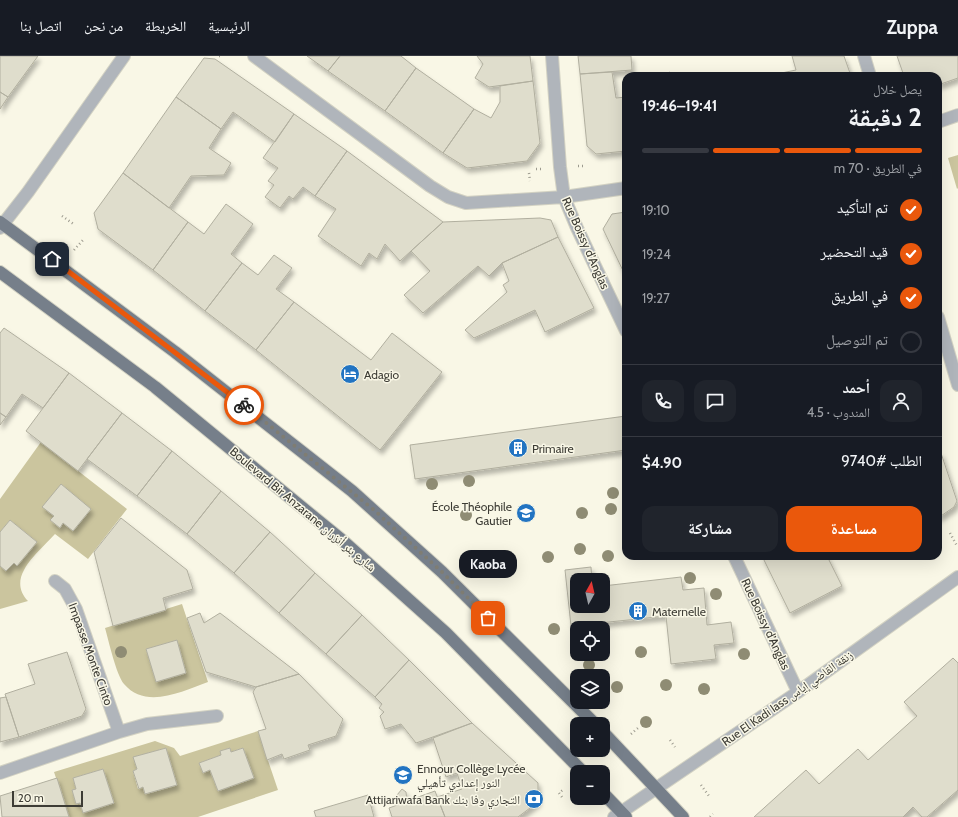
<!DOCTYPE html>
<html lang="ar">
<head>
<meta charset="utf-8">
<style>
	body { margin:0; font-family:Cabin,"Noto Naskh Arabic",sans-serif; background:#20242c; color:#f1f3f6; direction:rtl; height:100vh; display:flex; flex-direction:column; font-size:15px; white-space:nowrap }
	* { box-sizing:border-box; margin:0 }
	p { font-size:13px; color:#9ea1a6 }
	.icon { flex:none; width:22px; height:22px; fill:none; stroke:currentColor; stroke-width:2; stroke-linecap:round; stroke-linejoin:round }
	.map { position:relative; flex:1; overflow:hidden; direction:ltr }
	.sheet { position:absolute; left:622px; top:16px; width:320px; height:488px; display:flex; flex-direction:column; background:#171b24; border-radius:12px; box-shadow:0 4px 16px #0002; direction:rtl }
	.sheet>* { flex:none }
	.needle { width:26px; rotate:8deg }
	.buttons { position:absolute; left:570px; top:517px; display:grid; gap:8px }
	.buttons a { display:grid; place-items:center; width:40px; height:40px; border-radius:8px; background:#171b24; box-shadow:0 4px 16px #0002; font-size:20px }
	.scale { position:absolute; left:12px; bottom:10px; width:71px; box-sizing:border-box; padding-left:4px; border:2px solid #3d3c35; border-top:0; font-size:11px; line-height:14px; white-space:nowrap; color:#3d3c35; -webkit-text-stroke:3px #f9f7e6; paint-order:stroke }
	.pin { position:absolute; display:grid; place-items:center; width:34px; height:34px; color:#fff; margin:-17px; border-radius:8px; box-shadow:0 2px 6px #0006 }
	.courier { position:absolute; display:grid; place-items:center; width:40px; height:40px; margin:-20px; border:3px solid #ea580c; border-radius:50%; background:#fff; color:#222; box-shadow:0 1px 5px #0007 }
	.bubble { position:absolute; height:28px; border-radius:12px; background:#171b24; box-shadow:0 4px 16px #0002; font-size:13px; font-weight:700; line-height:28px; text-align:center; direction:rtl }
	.head em { font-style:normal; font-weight:700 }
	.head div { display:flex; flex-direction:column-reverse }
	.head { display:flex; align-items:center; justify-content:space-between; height:68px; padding:0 20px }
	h1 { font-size:26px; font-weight:700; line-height:30px }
	.bar { display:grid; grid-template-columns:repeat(4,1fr); gap:6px 4px; align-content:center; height:48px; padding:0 20px }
	.bar i { height:5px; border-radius:3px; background:#363941 }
	.bar .active { background:#ea580c }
	.bar p { grid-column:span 4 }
	.line { display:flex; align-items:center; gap:10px; padding:0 20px; border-top:1px solid #363941 }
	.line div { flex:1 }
	.round { display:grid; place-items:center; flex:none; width:42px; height:42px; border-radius:12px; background:#20242c }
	ol { padding:0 20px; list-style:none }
	li { display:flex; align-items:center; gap:12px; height:44px }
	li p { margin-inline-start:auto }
	li .icon { padding:4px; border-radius:50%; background:#ea580c; color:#fff; stroke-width:4 }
	li:last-child { color:#9ea1a6 }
	li i { width:22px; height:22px; border:2px solid #363941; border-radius:50% }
	.cta { display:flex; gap:8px; margin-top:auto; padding:8px 20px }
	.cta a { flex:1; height:46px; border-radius:12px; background:#ea580c; color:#fff; font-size:16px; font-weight:700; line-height:46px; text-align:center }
	.cta a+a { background:#20242c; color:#f1f3f6 }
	header { display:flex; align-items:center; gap:24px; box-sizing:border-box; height:56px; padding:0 20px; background:#171b24; border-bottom:1px solid #363941 }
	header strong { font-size:19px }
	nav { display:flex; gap:22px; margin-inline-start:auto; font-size:14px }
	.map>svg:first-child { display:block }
	.green { fill:#cbc59e; fill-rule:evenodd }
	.building { fill:#dfddcc; stroke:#b1af9f; filter:url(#shadow) }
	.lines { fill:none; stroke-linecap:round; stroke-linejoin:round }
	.minor-casing { stroke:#d3d2c3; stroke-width:14 }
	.major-casing { stroke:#d3d2c3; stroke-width:14 }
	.path { stroke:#9d9b8f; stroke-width:2.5; stroke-dasharray:1 3; stroke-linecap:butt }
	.minor { stroke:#b0b5bb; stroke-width:12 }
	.major { stroke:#767f8a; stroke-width:12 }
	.tree { fill:#8f8c74 }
	.done { stroke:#7f7d73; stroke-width:4; stroke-dasharray:0 7.2 }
	.route { stroke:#ea580c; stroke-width:5 }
	.labels { text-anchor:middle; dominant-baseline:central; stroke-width:3; stroke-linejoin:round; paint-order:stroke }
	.street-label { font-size:12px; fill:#3d3c35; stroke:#f9f7e6 }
	.poi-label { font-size:12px; fill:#3d3c35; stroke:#f9f7e6; text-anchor:start }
</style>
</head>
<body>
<header>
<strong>Zuppa</strong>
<nav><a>الرئيسية</a><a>الخريطة</a><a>من نحن</a><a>اتصل بنا</a></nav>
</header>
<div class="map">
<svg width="958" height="761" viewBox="0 0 958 761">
	<defs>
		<filter id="shadow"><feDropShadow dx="2.5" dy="4.5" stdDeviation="2" flood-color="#0004"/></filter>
	</defs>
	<rect width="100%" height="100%" fill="#f9f7e6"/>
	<!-- green -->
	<path class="green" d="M958,99V132L957,133L948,102Z
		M41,386L127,453L88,503L55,478C39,496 5,521 28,545L0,553V510L6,515L14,507L17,509L37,486L10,464L0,476V443ZM61,428L91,453L73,475L63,467L60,472L50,464L54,460Z
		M182,548L208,626C183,635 146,654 124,628C116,618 109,586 105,572ZM177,585L186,617L156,625L146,593Z
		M258,675L278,734L198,761H69L54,716L155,685L174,692L180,700ZM166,692L177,729L146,738L143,731L138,733L133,715L137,713L134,701ZM230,692L231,696L243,692L254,722L218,735L210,714L203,717L199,707L221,699L220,695ZM103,713L114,747L83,756L80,747L76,748L72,734L76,733L73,722Z"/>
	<!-- building -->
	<path class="building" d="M0,0H38L8,41L0,36Z
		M307,0H340L328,15Z
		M340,0H401L416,12L385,55L328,15Z
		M477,0H530L533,25L489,31L475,22L483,8Z
		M578,0H631L632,14L580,18Z
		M792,0H844L851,20H767L796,14Z
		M897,0H958V22L938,29V20H904Z
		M204,2L215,3L294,58L275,86L233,56L221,73L176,41Z
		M416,12L474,53L443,97L385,55Z
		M612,16L616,42L626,41V95L596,98L587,90L580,18Z
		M670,16L671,20H661Z
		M766,17L767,20H751Z
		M533,25L540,87L527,105L467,112L443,97L474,53L491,62L500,46V30Z
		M0,36L8,41L0,53Z
		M176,41L221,73L209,92L231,107L224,119L191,120L169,152L123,117Z
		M294,58L347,95L315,140L303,131L293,143L289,140L280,152L265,141L274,129L268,125L278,112L263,102Z
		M347,95L443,166L400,205L385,188L377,203L369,197L361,210L318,180L336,153L315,140Z
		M123,117L188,166L153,214L98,173L94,157Z
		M226,148L253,168L231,198L242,207L205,255L153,214L188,166L204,178Z
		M626,156V221L603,173L612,158Z
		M540,162L551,164L558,181L502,207L489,220L478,210L423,257L404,239L430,215L411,195L443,166Z
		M558,181L594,252L545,276L535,254L474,282L465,274L507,236L503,229L509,225L502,207Z
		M274,199L292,212L276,233L294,246L256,294L205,255L242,207L258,219Z
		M294,246L371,304L392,277L442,316L380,394L256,294Z
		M4,272L69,317L43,352L22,338L6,361L0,357V277Z
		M69,317L122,357L78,415L26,375Z
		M0,357L6,361L0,369Z
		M122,357L172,395L137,440L87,403Z
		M626,360V394L415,423L410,389Z
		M172,395L221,435L187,478L137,440Z
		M941,397L957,445L954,451L938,462V398Z
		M61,428L91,453L73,475L63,467L60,472L50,464L54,460L42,451Z
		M221,435L270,476L234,517L187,478Z
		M121,462L187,514L193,533L163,542L166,554L113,570L94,496Z
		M10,464L37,486L17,510L14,507L6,515L0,510V476Z
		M270,476L315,517L279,557L234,517Z
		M762,500H827L842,530L790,557Z
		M591,511L592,524H577V550H603V530L681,521L683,534L704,532L707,569L731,566L734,587L714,589L716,603L671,608L666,560L571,570L565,514Z
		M315,517L362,559L326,598L279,557Z
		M200,557L204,567L220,557L299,618L256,631L206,616L187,562Z
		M362,559L409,604L375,641L326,598Z
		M177,584L186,617L156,626L146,593Z
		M67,596L86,653L82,660L19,681L5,638L35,628L28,608Z
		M953,602L958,607V734L927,761H922L913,751L903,761H754L806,714L819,728L858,693L868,704L917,660L904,646Z
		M409,604L472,667L416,687L401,668L385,673L380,660L384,656L379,652L382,648L375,641Z
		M299,618L343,663L336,680L308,689L310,694L284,703L282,698L267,704L258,675L266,673L253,636L256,631Z
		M6,641L19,681L0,686V642Z
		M472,667L538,727V746L518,761H445L437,741L462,733L457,717L446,721L433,682Z
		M166,692L177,729L145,738L143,731L139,733L133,715L137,713L133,701Z
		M230,692L231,696L243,692L254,722L218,735L210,714L203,717L199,707L221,699L220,695Z
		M103,713L114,747L83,757L80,747L76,748L72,734L76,733L73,722Z
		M57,722L69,761H2L0,740Z
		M402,733L406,736L407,745L435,735L445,761H392L389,752L400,748L397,739Z
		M368,739L374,761H316L314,755Z"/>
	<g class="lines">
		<defs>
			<path id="minor" d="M254,0L430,130L448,141L466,147L564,141L626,132
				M552,0L560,111L564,141L577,172L626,275
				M864,0L870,20
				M938,66L958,59
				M0,172L28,136L124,0
				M938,261L958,329
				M734,500L798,636
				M55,525L65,533L76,553L119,676
				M0,717L119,676L147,668L217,660
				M614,761L798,636L958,521"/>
			<path id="major" d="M0,166L175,296L352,435L442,516L595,668
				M0,216L155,331L343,485L446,577L583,716
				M603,676L683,761
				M603,737L626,761"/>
		</defs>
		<!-- minor casing -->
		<use href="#minor" class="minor-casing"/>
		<!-- major casing -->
		<use href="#major" class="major-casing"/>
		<!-- path -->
		<path class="path" d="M219,0H220
			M578,110H585
			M536,113H543
			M529,117L530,125
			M62,160L75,169
			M74,194L83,184
			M950,477L957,490
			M631,678L638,672
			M670,684L675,691
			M701,729L709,740
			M562,741L559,737L564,733
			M710,761L713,758"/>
		<!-- minor -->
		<use href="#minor" class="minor"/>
		<!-- major -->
		<use href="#major" class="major"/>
	</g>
	<!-- trees -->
	<g class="tree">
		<circle cx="469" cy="425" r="6"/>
		<circle cx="432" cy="428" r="6"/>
		<circle cx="613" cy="437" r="6"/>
		<circle cx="611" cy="453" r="6"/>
		<circle cx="582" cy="457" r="6"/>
		<circle cx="466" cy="459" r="6"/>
		<circle cx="580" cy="493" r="6"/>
		<circle cx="608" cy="500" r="6"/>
		<circle cx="548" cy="501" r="6"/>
		<circle cx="690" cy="522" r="6"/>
		<circle cx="716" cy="538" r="6"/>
		<circle cx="554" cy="573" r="6"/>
		<circle cx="121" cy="596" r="6"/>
		<circle cx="641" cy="596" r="6"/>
		<circle cx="744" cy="598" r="6"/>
		<circle cx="589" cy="609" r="6"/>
		<circle cx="666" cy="629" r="6"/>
		<circle cx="617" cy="631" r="6"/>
		<circle cx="704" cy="633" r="6"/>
		<circle cx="646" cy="666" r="6"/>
	</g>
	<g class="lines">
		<!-- done -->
		<path class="done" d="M244,349L374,454L442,516L488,562"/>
		<!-- route -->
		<path class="route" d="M52,203L244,349"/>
	</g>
	<!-- icons -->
	<defs>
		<symbol id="hotel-disc" viewBox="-11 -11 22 22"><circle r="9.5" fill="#2274c2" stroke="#f9f7e6"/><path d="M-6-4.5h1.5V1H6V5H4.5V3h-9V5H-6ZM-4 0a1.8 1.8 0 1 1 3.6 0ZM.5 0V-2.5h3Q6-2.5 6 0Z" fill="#fff"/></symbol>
		<symbol id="building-disc" viewBox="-11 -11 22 22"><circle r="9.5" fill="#2274c2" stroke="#f9f7e6"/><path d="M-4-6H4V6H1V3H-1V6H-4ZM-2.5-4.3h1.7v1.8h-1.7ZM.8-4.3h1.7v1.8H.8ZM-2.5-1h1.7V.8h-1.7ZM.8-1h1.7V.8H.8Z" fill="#fff"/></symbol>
		<symbol id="school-disc" viewBox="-11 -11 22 22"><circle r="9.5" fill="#2274c2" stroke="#f9f7e6"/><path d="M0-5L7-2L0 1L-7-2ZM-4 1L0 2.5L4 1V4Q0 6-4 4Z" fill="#fff"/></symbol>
		<symbol id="bank-disc" viewBox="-11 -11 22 22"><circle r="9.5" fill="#2274c2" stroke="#f9f7e6"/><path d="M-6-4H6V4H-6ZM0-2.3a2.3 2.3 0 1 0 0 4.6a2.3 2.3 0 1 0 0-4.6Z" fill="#fff"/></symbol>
	</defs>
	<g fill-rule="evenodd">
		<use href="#hotel-disc" x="339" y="307" width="22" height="22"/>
		<use href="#building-disc" x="507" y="381" width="22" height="22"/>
		<use href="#school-disc" x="515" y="446" width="22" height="22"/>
		<use href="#building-disc" x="627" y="544" width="22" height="22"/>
		<use href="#school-disc" x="392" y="708" width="22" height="22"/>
		<use href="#bank-disc" x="523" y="732" width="22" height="22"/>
	</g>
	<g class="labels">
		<!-- street labels -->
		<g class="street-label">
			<text transform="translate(586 187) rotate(66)">Rue Boissy d’Anglas</text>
			<text transform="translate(303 453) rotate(40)">Boulevard Bir Anzarane شارع بئر أنزران</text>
			<text transform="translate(766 568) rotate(65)">Rue Boissy d’Anglas</text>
			<text transform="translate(91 598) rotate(70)">Impasse Monte Cinto</text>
			<text transform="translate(787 642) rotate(-35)">Rue El Kadi Iass زنقة القاضي إياس</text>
		</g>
		<!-- poi labels -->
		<g class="poi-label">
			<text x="364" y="318">Adagio</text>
			<text x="532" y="392">Primaire</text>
			<text x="512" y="450" text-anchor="end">École Théophile<tspan x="512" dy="14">Gautier</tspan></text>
			<text x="652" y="555">Maternelle</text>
			<text x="417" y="712">Ennour Collège Lycée<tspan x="417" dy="14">النور إعدادي تأهيلي</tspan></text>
			<text x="520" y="743" text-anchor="end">Attijariwafa Bank التجاري وفا بنك</text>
		</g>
	</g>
</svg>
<div class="buttons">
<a><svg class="needle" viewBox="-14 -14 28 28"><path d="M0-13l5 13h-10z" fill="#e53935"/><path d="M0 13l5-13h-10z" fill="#9ea1a6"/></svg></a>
<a><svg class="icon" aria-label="locate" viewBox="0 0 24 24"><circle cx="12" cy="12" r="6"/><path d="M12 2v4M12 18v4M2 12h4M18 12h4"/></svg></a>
<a><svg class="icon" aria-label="layers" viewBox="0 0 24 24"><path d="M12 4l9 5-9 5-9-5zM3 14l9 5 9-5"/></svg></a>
<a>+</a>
<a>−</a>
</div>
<div class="scale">20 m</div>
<div class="pin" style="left:488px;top:562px;background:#ea580c"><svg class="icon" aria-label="bag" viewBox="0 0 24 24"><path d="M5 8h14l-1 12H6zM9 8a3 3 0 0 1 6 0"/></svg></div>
<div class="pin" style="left:52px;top:203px;background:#1f2937"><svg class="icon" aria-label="home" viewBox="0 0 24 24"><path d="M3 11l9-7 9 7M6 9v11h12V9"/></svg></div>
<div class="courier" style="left:244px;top:349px"><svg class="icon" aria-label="bike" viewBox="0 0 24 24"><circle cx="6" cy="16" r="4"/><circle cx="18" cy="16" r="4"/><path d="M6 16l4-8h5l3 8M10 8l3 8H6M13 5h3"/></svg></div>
<div class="bubble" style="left:459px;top:494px;width:58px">Kaoba</div>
<section class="sheet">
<div class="head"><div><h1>2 دقيقة</h1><p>يصل خلال</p></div><em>19:41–19:46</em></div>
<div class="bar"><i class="active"></i><i class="active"></i><i class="active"></i><i></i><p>في الطريق · 70 m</p></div>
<ol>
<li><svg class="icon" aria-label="check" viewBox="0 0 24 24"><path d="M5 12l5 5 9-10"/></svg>تم التأكيد<p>19:10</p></li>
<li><svg class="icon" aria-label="check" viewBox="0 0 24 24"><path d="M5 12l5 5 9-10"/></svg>قيد التحضير<p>19:24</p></li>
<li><svg class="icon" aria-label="check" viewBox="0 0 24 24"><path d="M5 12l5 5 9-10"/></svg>في الطريق<p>19:27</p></li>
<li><i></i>تم التوصيل</li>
</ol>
<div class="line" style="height:72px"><a class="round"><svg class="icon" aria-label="person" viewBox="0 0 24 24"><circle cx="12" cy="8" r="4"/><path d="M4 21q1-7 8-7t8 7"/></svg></a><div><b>أحمد</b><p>المندوب · 4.5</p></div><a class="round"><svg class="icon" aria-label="chat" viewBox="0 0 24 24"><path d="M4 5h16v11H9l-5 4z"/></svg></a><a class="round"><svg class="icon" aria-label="phone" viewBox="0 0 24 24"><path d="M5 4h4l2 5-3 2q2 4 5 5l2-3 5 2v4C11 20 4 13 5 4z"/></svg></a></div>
<div class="line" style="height:52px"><div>الطلب #9740</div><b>$4.90</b></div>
<div class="cta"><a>مساعدة</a><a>مشاركة</a></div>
</section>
</div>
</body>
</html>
